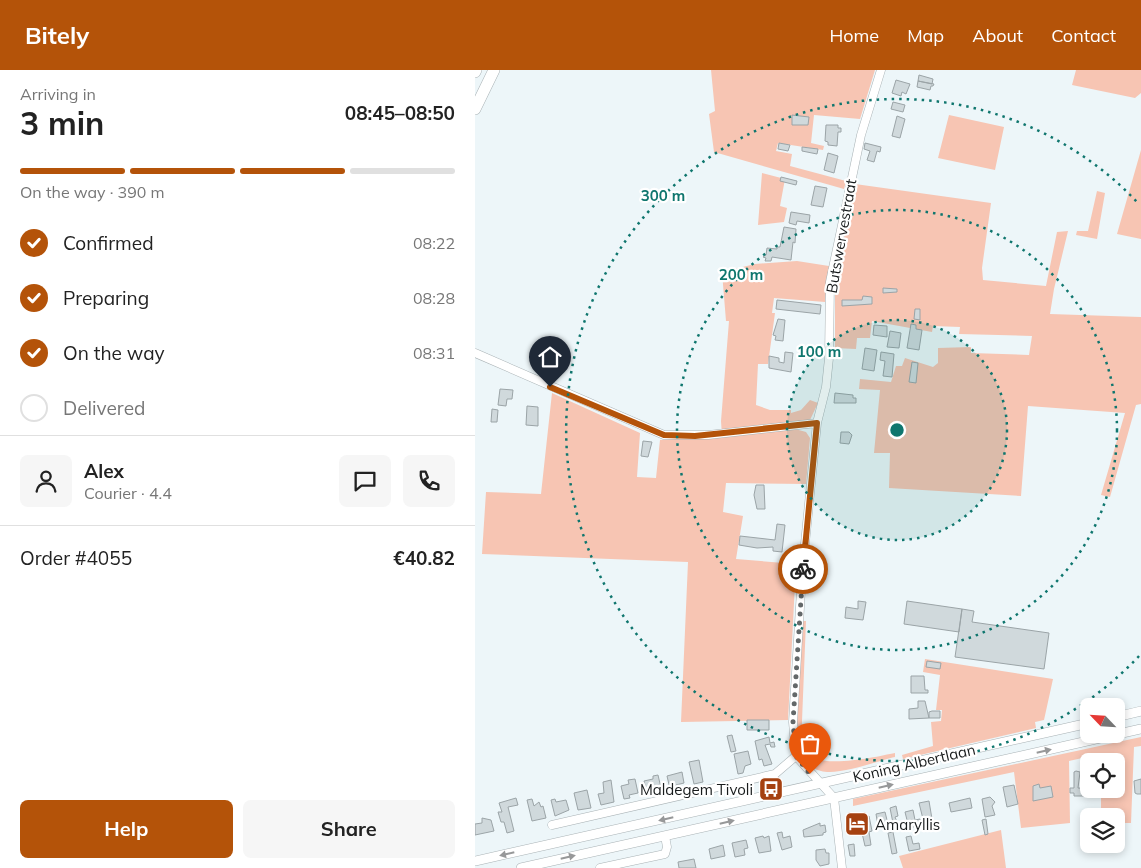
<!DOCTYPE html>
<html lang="en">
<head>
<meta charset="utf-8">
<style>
	body { margin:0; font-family:Mulish,sans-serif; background:#f6f6f6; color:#222; height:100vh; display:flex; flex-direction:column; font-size:19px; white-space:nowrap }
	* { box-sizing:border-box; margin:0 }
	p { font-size:16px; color:#767676 }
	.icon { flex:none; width:28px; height:28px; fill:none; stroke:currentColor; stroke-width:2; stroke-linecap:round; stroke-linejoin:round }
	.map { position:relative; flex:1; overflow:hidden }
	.side { display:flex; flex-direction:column; background:#fff; width:475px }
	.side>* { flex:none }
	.needle { width:32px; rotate:295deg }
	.buttons { position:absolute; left:605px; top:628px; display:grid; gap:10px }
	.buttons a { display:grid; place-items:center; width:45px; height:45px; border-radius:8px; background:#fff; box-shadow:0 2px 8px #0003; font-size:25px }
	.pin { position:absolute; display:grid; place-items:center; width:42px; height:42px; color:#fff; margin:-51px -21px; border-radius:50% 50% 50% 0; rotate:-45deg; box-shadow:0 0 5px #0007 }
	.pin .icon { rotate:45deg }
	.courier { position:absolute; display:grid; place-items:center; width:50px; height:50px; margin:-25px; border:4px solid #b45309; border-radius:50%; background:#fff; color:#222; box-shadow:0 1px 6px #0007 }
	.overview em { font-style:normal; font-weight:700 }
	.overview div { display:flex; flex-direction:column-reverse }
	.overview { display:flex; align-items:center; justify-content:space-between; height:85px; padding:0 20px }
	h1 { font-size:32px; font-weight:700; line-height:38px }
	.bar { display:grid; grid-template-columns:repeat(4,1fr); gap:8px 5px; align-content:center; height:60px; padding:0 20px }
	.bar i { height:6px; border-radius:4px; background:#e0e0e0 }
	.bar .active { background:#b45309 }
	.bar p { grid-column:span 4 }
	.line { display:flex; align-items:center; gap:12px; padding:0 20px; border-top:1px solid #e0e0e0 }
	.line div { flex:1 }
	.round { display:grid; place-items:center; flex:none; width:52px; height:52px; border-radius:8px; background:#f6f6f6 }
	ol { padding:0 20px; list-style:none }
	li { display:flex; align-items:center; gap:15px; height:55px }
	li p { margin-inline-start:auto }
	li .icon { padding:5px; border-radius:50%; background:#b45309; color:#fff; stroke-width:4 }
	li:last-child { color:#767676 }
	li i { width:28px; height:28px; border:2px solid #e0e0e0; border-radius:50% }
	.button { display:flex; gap:10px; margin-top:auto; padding:10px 20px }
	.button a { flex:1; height:58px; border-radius:8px; background:#b45309; color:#fff; font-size:20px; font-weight:700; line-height:58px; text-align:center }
	.button a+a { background:#f6f6f6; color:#222 }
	header { display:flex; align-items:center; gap:30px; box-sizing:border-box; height:70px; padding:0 25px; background:#b45309; color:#fff }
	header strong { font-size:24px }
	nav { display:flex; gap:28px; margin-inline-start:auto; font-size:18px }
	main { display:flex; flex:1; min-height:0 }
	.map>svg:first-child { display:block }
	.green { fill:#f7c5b3 }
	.building { fill:#d0d9dc; stroke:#9ba4a7 }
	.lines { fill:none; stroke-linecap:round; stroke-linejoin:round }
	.minor-casing { stroke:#a9b2b5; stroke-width:9 }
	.major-casing { stroke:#a9b2b5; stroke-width:10 }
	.highway-casing { stroke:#a9b2b5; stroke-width:12 }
	.minor { stroke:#fff; stroke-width:8 }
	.major { stroke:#fff; stroke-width:9 }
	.highway { stroke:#fff; stroke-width:11 }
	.oneway { fill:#979899 }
	.done { stroke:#636869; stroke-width:5; stroke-dasharray:0 9 }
	.route { stroke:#b45309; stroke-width:6 }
	.ring { fill:none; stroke:#0f766e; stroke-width:2.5; stroke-dasharray:2.5 5 }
	.labels { text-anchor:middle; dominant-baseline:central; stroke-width:4.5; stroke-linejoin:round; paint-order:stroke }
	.street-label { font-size:15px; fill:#181b1c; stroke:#fff }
	.poi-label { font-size:15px; fill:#181b1c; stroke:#fff; text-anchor:end }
	.centre { fill:#0f766e; stroke:#fff; stroke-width:2.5 }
	.ring-label { font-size:15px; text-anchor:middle; font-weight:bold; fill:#0f766e; stroke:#fff; stroke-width:4.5; stroke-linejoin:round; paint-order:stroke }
</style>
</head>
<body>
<header>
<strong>Bitely</strong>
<nav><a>Home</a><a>Map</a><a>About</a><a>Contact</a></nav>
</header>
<main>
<section class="side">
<div class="overview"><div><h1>3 min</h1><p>Arriving in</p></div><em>08:45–08:50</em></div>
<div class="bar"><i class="active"></i><i class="active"></i><i class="active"></i><i></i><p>On the way · 390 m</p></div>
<ol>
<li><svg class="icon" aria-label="check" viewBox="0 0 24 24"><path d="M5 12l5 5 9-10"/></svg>Confirmed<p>08:22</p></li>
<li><svg class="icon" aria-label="check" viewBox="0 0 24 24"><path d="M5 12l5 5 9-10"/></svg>Preparing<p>08:28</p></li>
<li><svg class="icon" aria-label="check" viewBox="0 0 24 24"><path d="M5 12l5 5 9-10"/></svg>On the way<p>08:31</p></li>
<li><i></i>Delivered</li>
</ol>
<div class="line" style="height:90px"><a class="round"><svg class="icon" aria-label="person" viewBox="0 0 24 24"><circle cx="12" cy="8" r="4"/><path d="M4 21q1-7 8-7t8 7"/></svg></a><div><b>Alex</b><p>Courier · 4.4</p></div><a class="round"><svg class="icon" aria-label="chat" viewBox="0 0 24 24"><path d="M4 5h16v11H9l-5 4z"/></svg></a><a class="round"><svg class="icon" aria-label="phone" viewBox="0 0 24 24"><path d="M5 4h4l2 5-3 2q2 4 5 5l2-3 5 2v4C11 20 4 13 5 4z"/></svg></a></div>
<div class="line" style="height:65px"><div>Order #4055</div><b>€40.82</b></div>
<div class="button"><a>Help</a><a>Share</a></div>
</section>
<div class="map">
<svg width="666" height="798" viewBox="0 0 666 798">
	<rect width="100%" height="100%" fill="#edf6f9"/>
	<!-- green -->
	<path class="green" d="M236,0H400L385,49L339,45L336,73L349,76L348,80L303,73L301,81L317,84L315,96L371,111L369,119L239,82L234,44L240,41Z
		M601,0H666V23L660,28L597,15Z
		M474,45L529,57L520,100L463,88Z
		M666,80V169L642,164Z
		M287,103L310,109L305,136L312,138L309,152L283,155Z
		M380,114L516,133L507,198L508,210L571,216L582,162L593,161L579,219L575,244L666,247V334L661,335L635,427L626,425L650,343L553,336L546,426L414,418L415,383H399L405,320L384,319L385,309L416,312L421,296H427L430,288L458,297L463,293V278L496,277V283L554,285L557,266L484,264L485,257L458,256L457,262L397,251L395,268H382L381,279L360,278V212Z
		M622,121L630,123L622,169L601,165L602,161H613Z
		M322,191L354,196L350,232L299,228L297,243H300L293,294H283L281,335L295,340H316V343L326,340L335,330L343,333L335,350L286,355L285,362L320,359L331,362L335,368L331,414L251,413L248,442L268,446L261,489L321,494L313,650L206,652L213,492L7,484L11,422L66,424L77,323L165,363L162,407L181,408L185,370L247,366L246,351L254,251H251L247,202L280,194Z
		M328,551H331L326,676C335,703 399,687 420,683V687C402,691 363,706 346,701C337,699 326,691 324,681C316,650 326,585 328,551Z
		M450,589L578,609L569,650L560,652L561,658L428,689L427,685L458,676L456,652L466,651L467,640H461L465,605L448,602Z
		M666,667V676L659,677L656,753H641V746H626V719H641V691H626L625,684L594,691L595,753L546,758L539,702L378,736V729Z
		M526,760L531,798H428L424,786Z"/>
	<!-- building -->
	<path class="building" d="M444,5L458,9L457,14L443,11Z
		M421,10L435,14L431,24L427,22L426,26L417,23Z
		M443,11L459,14L458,16H456L455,20L442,17Z
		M418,32L430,35L428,42L416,39Z
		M317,45L334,47L333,55H317Z
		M422,46L430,49L425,68L417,66Z
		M351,55H363V58H366V62H363L362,76L353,75V72L350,71Z
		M304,73L315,75L313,81L303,79Z
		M390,73L406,77L405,82L402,81L399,92L392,90L395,81L389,79Z
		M327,77L343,79L342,84L327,81Z
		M353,83L363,86L359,103L349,100Z
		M306,107L322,111L321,115L305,111Z
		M340,116L352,118L348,137L336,135Z
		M316,142L335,145L334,153L322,151L321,155L314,153Z
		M309,157L321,159L320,173L318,172L316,190L297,187L296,191H290L291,188L288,187L291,185L292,178L302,179V177H305Z
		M408,218L422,219V222L408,223Z
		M388,226L397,227V234L367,236V230H387Z
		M302,230L346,235L345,244L301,239Z
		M440,239H445V250L439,249Z
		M303,249L310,250L308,271L300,270L301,266L298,265Z
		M436,254L441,255V259L447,260L444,280L432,278Z
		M399,255L412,256V267L398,265Z
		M415,261L426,263L424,278L412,277Z
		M390,278L402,280L399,301L387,299Z
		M310,282L318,283L316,302L294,298V286L304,288V292L309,293Z
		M406,282L419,284L417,307L408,306L410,291L405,290Z
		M437,292L443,293L441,313L434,312Z
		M25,319L38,320L37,329H32L31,336L23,335Z
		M360,323L378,325V328H381V333H359Z
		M52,336L63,337V356L51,355Z
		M17,339L23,340L22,352H16Z
		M366,362H374L377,365L374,374L365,373Z
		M168,371L177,372L173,387L166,386Z
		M281,415H289L290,439H282L279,425Z
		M302,454L310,455L307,482L298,481V477L282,478L264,475L265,466L300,470Z
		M383,531L391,532L388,550L370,548L371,537L383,539Z
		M432,531L487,539L484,562L429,554Z
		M487,539L499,541L497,552L574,563L569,599L480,587Z
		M452,591L466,593L465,599L451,597Z
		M436,606H449L450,620H453V623H436Z
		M443,631H450L454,648L434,649V639L443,638Z
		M457,641H465V648H454V642Z
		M272,650H294V660H272Z
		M257,665L261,681L256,682L252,666Z
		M294,667L295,673L299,672L300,677H296L295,674L290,675L297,694L289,696L287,689L284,690L280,671Z
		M273,681L276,694L270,696L268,703L263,704L259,684Z
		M224,690L228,712L219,714L214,692Z
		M601,701L605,702L603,718L625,719V726H599V723H595V718H599V702Z
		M207,702L209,713L201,715V718L195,719L192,706Z
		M183,705L186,718L177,720L178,723L172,724L169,711L178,709V706Z
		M160,709L163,723L154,725L155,728L149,729L146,716L154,714L153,710Z
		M666,709V724H662L660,723L659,711Z
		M136,710L139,732L126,735L123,724L129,723L128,712Z
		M564,714L565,718L576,716L578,727L558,731V716Z
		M539,715L543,734L532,737L528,717Z
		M112,720L116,738L103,740L99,723Z
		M515,727L520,732L517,736L520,745L510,747L507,729Z
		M41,728L43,735L33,737L39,761L32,763L29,752H26L23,742H27L24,733Z
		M495,728L497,738L476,742L474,733Z
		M57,729L59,736L64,732L66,737L68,736L71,748L57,751L52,730Z
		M80,729L81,732L91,730L94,740L80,746L76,730Z
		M454,731L458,755L450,757L444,733Z
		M421,736L423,746L420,747L422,752L418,753L415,738Z
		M438,740L440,750L445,749L446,755L434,758L430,742Z
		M410,742L413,754L403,756L401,744Z
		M394,746L397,761L394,762L396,775L390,776L387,763L379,765L376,750Z
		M7,748L16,750L19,761L0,765V754L7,753Z
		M511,749L513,764L510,765L507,750Z
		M345,753V756L350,755L351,762L348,763V765L329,767L328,760Z
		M307,762L308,768L315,766L317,777L307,780L302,763Z
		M418,762L422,783L417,784L413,763Z
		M288,766L289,768L294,766L296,781L284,783L280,768Z
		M436,766L438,774L444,773L445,779L434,781L431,767Z
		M271,770L273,778L269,779L270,785L260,787L257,773Z
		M379,774L380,786H375L373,775Z
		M248,775L250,786L236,789L234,779Z
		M350,779L351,783H354V794L345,796L341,790V780Z
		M219,789L221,798H204L203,792Z"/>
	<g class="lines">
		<defs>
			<path id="minor" d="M0,283L189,365H233L342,353
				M77,755L300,704L321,686
				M125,798L190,784L192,777L190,766
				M367,798L359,728L321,686L318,652L327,504L342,353L351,317L354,288L355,212L386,65L406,0"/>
			<path id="major" d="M641,647L666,641
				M0,791L614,653
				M46,798L666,659"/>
			<path id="highway" d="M0,2L1,0
				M0,39L19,0"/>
		</defs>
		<!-- minor casing -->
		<use href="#minor" class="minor-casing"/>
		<!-- major casing -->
		<use href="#major" class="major-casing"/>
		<!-- highway casing -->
		<use href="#highway" class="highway-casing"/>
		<!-- minor -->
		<use href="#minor" class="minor"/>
		<!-- major -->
		<use href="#major" class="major"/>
		<!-- highway -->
		<use href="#highway" class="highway"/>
	</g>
	<!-- one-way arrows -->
	<defs><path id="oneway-solid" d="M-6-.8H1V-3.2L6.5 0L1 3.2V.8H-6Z" transform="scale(1.25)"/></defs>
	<g class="oneway">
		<use href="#oneway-solid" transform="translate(569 681) rotate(-13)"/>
		<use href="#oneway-solid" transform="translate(411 716) rotate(-13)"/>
		<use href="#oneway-solid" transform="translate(191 749) rotate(167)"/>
		<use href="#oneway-solid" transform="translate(252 752) rotate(-13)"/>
		<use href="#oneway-solid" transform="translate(32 784) rotate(167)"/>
		<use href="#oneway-solid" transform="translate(93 787) rotate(-13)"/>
	</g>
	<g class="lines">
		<!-- done -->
		<path class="done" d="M328,499L318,652L321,686L335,704"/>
		<!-- route -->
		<path class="route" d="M75,317L189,365L220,366L342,353L328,499"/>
	</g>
	<!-- distance rings -->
	<circle cx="422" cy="360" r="110" fill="#0f766e" fill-opacity=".12"/>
	<g class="ring">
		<circle cx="422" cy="360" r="110"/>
		<circle cx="422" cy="360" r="220"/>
		<path d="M664 586A331 331 0 1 1 664 134"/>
	</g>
	<!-- icons -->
	<defs>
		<symbol id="bus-square" viewBox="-11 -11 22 22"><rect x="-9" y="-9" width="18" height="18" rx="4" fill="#a54111" stroke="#fff"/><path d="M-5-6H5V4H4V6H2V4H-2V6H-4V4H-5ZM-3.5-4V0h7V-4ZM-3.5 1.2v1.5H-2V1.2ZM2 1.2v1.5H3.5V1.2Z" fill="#fff"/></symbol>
		<symbol id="hotel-square" viewBox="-11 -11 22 22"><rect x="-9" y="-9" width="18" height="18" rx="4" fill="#a54111" stroke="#fff"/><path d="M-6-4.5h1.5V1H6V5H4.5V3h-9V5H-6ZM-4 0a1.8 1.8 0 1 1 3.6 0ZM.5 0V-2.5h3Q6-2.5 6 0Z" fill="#fff"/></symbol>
	</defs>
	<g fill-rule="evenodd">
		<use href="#bus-square" x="282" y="705" width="28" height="28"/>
		<use href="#hotel-square" x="368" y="740" width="28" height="28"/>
	</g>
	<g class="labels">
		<!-- street labels -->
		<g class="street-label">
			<text transform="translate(366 166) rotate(-80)">Butswervestraat</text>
			<text transform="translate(439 693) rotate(-13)">Koning Albertlaan</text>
		</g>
		<!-- poi labels -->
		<g class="poi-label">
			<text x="278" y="719">Maldegem Tivoli</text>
			<text x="400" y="754" text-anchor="start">Amaryllis</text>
		</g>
	</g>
	<circle cx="422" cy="360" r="8" class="centre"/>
	<g class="ring-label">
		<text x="188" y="131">300 m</text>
		<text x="266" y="210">200 m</text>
		<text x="344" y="287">100 m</text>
	</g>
</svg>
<div class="buttons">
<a><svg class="needle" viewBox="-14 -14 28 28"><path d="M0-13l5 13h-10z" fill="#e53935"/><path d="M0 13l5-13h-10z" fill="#767676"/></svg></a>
<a><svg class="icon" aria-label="locate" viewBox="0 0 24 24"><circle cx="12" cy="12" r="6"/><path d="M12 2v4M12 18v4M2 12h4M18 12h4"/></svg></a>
<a><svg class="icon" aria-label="layers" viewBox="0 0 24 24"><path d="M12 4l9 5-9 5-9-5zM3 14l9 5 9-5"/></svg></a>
</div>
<div class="pin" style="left:335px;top:704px;background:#ea580c"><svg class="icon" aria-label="bag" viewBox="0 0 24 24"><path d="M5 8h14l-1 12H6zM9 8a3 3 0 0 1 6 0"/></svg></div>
<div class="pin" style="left:75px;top:317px;background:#1f2937"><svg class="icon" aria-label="home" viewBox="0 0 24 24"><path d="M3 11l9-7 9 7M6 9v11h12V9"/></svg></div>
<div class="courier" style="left:328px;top:499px"><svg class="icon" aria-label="bike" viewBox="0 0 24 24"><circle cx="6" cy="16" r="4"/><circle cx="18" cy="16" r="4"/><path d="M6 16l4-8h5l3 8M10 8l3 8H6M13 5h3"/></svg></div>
</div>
</main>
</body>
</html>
